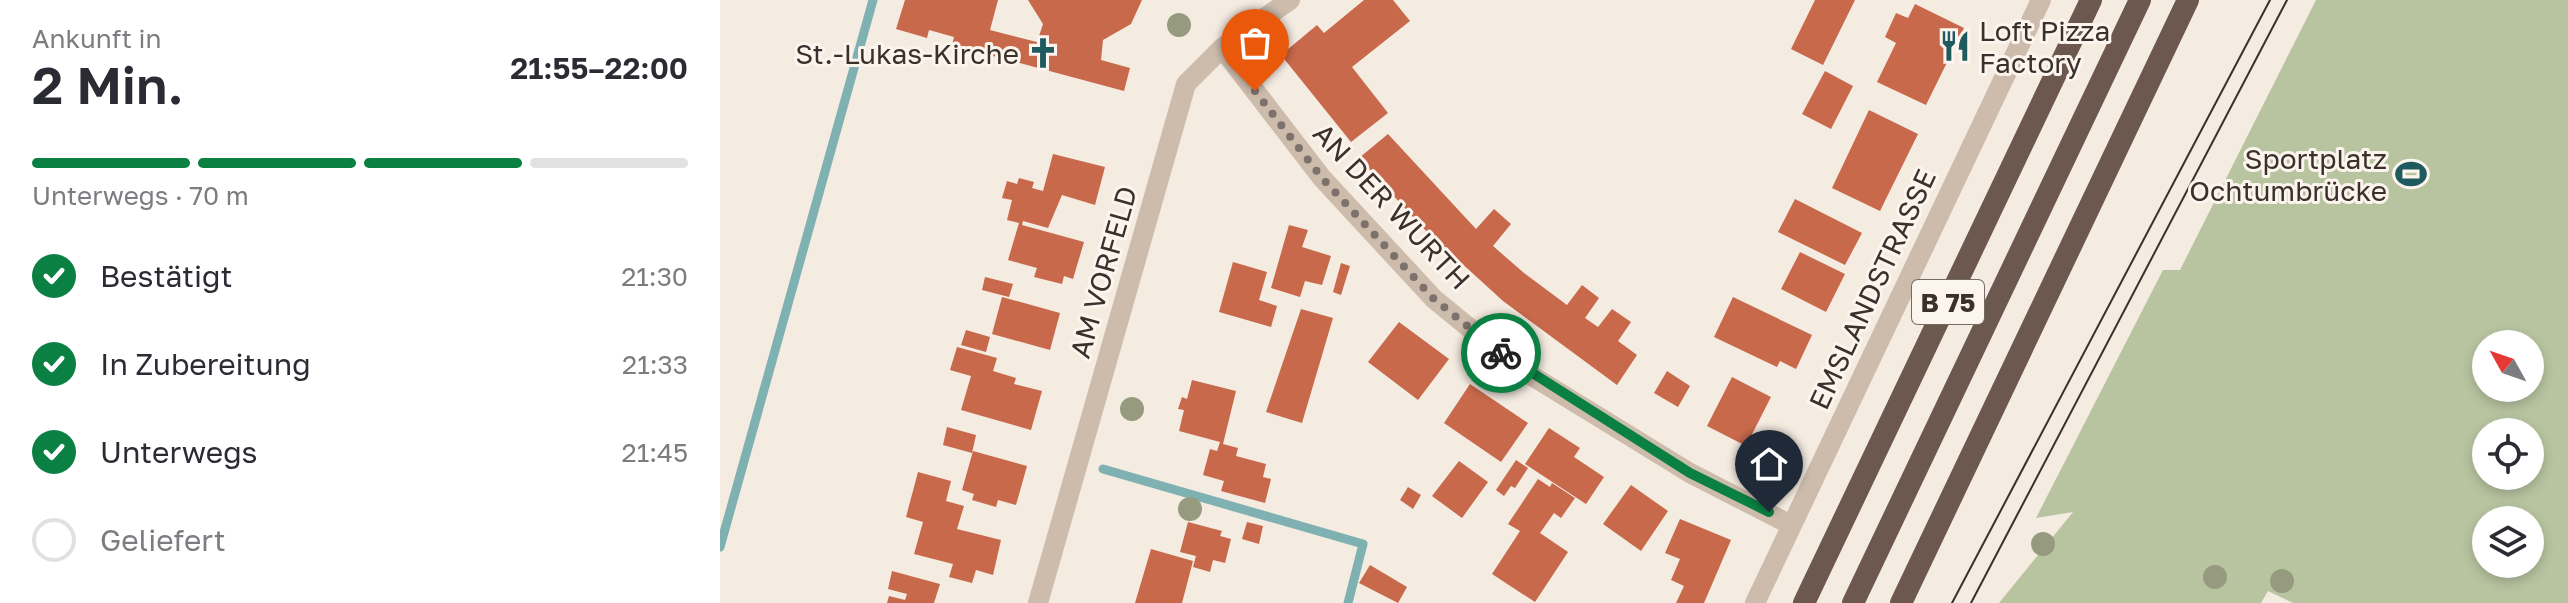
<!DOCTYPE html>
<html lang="de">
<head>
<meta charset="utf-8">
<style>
	body { margin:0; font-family:"Golos Text",sans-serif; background:#f7f7f7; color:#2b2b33; height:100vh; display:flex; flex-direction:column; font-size:30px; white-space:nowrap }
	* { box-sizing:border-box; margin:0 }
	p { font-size:26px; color:#7c7c81 }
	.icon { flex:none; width:44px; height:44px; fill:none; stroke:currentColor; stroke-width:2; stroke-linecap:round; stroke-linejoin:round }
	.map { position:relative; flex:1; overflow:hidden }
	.details { display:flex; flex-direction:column; background:#fff; width:720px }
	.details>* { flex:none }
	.needle { width:52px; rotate:310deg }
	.controls { position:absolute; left:1752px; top:330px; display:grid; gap:16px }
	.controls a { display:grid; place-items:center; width:72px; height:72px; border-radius:50%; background:#fff; box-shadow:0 4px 12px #0003; font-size:40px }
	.pin { position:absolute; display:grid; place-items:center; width:68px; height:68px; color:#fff; margin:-82px -34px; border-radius:50% 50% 50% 0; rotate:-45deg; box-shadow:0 0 8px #0007 }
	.pin .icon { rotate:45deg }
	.courier { position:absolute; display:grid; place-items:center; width:80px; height:80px; margin:-40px; border:6px solid #0b8043; border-radius:50%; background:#fff; color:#222; box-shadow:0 2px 10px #0007 }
	.overview em { font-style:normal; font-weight:600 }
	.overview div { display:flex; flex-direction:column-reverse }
	.overview { display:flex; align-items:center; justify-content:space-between; height:136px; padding:0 32px }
	h1 { font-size:52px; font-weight:600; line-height:60px }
	.bar { display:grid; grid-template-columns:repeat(4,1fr); gap:12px 8px; align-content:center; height:96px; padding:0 32px }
	.bar i { height:10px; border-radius:6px; background:#e1e1e2 }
	.bar .selected { background:#0b8043 }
	.bar p { grid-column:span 4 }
	ol { padding:0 32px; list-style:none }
	li { display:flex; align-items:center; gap:24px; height:88px }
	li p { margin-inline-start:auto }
	li .icon { padding:8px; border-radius:50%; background:#0b8043; color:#fff; stroke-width:4 }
	li:last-child { color:#7c7c81 }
	li i { width:44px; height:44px; border:4px solid #e1e1e2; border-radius:50% }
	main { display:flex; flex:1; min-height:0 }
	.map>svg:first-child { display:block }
	.green { fill:#b8c4a0; fill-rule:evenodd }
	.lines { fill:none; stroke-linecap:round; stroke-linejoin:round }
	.stream { stroke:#7fb0b2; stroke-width:9 }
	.building { fill:#c8694b }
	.minor { stroke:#cdbbac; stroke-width:20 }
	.tertiary { stroke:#cdbbac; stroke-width:20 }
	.trunk { stroke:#6c584f; stroke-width:22 }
	.tram { stroke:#3b302b; stroke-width:2 }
	.tree { fill:#969b7f }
	.done { stroke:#7c716b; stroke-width:8; stroke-dasharray:0 14.4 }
	.route { stroke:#0b8043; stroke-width:10 }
	.labels { text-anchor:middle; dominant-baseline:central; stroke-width:6; stroke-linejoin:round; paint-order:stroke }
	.shield { fill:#fbf5ee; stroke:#756b66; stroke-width:2 }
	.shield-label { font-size:26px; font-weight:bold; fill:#3b302b }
	.poi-label { font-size:28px; fill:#3b302b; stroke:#fbf5ee; text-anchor:end }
	.street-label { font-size:28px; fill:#3b302b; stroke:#fbf5ee }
</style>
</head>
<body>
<main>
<section class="details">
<div class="overview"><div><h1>2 Min.</h1><p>Ankunft in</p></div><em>21:55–22:00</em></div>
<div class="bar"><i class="selected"></i><i class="selected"></i><i class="selected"></i><i></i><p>Unterwegs · 70 m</p></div>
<ol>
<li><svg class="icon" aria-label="check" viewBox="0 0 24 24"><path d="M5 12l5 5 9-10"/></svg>Bestätigt<p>21:30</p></li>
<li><svg class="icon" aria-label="check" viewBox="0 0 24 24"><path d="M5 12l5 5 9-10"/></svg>In Zubereitung<p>21:33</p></li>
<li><svg class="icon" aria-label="check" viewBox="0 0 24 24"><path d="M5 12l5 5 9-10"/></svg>Unterwegs<p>21:45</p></li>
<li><i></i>Geliefert</li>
</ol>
</section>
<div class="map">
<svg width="1848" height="603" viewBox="0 0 1848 603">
	<rect width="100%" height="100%" fill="#f4ebe1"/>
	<!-- green -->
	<path class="green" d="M1596,0H1848V603H1573L1548,591L1541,603H1279L1353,512L1316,518L1443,270H1460ZM1810,344V388H1766V344ZM1766,432H1810V476H1766ZM1766,520H1810V564H1766Z"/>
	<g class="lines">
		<!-- stream -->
		<path class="stream" d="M383,469L643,544L628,603
			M0,547L153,0"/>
	</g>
	<!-- building -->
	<path class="building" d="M185,0H278L270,30L317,42L323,24L308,0H422L411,24L383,40L381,60L410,68L404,91L232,45L234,37L209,30L207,38L176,29Z
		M644,0H673L690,21L632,67L668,113L631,142L561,55L597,25L604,33Z
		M1095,0H1135L1103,65L1071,49Z
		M1195,4L1244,28L1206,105L1157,82L1176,43L1165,37L1176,13L1188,18Z
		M1105,71L1133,86L1111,129L1082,114Z
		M1149,110L1198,134L1160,211L1112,188Z
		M668,134L756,229L774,209L791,224L773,246L804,273L847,305L862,285L879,298L865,318L878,327L892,309L911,322L898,341L917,355L897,385L783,301L702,227L639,158Z
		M333,154L385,167L375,205L342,195L328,228L303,221L302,225L364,242L353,279L344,276L342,284L314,277L317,268L288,260L299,223L287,220L292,200L282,198L287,181L297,184L299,178L314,182L312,188L323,191Z
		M1075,199L1142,233L1125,265L1058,232Z
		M569,225L588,230L582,247L611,256L602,285L585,281L580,297L551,288Z
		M1080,252L1125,274L1106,312L1061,289Z
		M513,262L547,272L539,300L557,306L551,327L499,312Z
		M621,263L630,266L621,295L613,292Z
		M265,277L293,284L289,297L262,290Z
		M282,297L340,313L330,350L272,334Z
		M1013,297L1092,335L1076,369L1060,361L1057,367L994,337Z
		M581,309L613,318L582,423L546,412Z
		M679,322L729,359L698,400L648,362Z
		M246,330L270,337L266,352L241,345Z
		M237,347L277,358L273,371L296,378L294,384L322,391L311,430L241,410L251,376L230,370Z
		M947,371L970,386L958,407L934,393Z
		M1012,377L1051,397L1026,446L987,426Z
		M472,380L516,391L503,444L518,448L516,456L546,464L543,477L551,479L545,503L501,491L504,481L483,475L490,449L497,451L500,442L459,431L464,410L458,409L462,397L467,399Z
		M750,384L808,423L781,462L724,423Z
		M227,427L256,435L252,453L223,445Z
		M829,428L860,448L854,457L884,477L866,504L805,464Z
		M253,451L307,466L296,505L278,500L276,507L252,500L254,494L242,490Z
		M796,460L808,468L795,488L791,486L784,496L776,490Z
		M739,461L768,482L742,518L712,496Z
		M198,472L231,481L226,501L244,506L237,529L281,540L273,575L256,570L252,583L229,577L233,564L194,554L203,522L186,517Z
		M818,479L830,487L832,483L855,498L841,518L834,513L820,533L848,552L815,602L772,574L800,531L788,524Z
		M911,485L948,511L921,551L883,524Z
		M688,487L701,495L693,509L680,500Z
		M960,519L1011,540L984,603H956L964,586L951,580L960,559L945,553Z
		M468,522L502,531L500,536L511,539L505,563L493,560L490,572L473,567L476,556L460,552Z
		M527,522L543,526L539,544L522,539Z
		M431,549L473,561L462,603H415Z
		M650,565L687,587L678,603L639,583Z
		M172,571L220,584L214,603H167L169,596L185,600L187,594L168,589Z"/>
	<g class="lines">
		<!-- minor -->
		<path class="minor" d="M502,48L602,178L714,299L796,366L970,473L1071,525
			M318,603L466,84L502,48L570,0"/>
		<!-- tertiary -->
		<path class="tertiary" d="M1035,603L1321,0"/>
		<!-- trunk -->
		<path class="trunk" d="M1084,603L1371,0
			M1133,603L1420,0
			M1181,603L1468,0"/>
		<!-- tram -->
		<path class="tram" d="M1232,603L1550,0
			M1251,603L1567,0"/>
	</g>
	<!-- trees -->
	<g class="tree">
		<circle cx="459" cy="25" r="12"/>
		<circle cx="412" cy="409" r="12"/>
		<circle cx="470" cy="509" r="12"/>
		<circle cx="1323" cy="544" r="12"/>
		<circle cx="1495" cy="577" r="12"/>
		<circle cx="1562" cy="581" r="12"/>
	</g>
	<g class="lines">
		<!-- done -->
		<path class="done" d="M535,91L602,178L714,299L781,353"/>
		<!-- route -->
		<path class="route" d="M781,353L970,473L1049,512"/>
	</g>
	<!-- icons -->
	<defs>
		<symbol id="restaurant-bare" viewBox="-9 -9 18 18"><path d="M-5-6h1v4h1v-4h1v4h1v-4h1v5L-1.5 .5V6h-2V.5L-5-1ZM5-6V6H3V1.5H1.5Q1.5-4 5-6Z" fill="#1f5a5e" stroke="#fbf5ee" stroke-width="2.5" paint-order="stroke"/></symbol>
		<symbol id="church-bare" viewBox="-9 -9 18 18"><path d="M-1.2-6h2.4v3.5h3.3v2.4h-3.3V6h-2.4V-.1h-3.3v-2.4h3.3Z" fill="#1f5a5e" stroke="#fbf5ee" stroke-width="2.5" paint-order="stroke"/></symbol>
		<symbol id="stadium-bare" viewBox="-9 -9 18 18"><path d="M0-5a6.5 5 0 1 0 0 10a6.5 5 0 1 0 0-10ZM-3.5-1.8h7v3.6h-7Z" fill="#1f5a5e" stroke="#fbf5ee" stroke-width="2.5" paint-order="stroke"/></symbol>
	</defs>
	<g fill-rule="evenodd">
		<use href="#restaurant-bare" x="1213" y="24" width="44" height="44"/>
		<use href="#church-bare" x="301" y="31" width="44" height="44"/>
		<use href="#stadium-bare" x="1669" y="152" width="44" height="44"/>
	</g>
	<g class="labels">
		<!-- shield labels -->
		<rect class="shield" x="1192" y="280" width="72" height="44" rx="6"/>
		<g class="shield-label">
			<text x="1228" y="302">B 75</text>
		</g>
		<!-- poi labels -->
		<g class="poi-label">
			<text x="1259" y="30" text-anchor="start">Loft Pizza<tspan x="1259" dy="32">Factory</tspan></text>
			<text x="299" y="53">St.-Lukas-Kirche</text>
			<text x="1667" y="158">Sportplatz<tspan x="1667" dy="32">Ochtumbrücke</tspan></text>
		</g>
		<!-- street labels -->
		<g class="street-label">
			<text transform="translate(672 206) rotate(47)">AN DER WURTH</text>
			<text transform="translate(383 272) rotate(-74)">AM VORFELD</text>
			<text transform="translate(1152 289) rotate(-65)">EMSLANDSTRASSE</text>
		</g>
	</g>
</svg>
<div class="controls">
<a><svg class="needle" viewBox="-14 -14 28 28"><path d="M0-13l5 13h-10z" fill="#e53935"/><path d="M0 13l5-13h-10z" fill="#7c7c81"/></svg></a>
<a><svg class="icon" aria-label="locate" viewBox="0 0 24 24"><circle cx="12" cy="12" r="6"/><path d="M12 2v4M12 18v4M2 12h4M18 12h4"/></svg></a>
<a><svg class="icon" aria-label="layers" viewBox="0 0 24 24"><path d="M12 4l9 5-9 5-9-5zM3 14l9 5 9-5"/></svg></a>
</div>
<div class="pin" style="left:535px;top:91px;background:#ea580c"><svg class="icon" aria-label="bag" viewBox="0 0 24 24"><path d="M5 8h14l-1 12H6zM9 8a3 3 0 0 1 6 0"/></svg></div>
<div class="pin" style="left:1049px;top:512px;background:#1f2937"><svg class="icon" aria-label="home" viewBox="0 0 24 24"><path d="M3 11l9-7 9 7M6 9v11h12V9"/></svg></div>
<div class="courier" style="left:781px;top:353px"><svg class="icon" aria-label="bike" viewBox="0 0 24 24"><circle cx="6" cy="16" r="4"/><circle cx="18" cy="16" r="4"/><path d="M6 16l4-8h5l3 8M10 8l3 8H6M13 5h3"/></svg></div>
</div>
</main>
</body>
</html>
